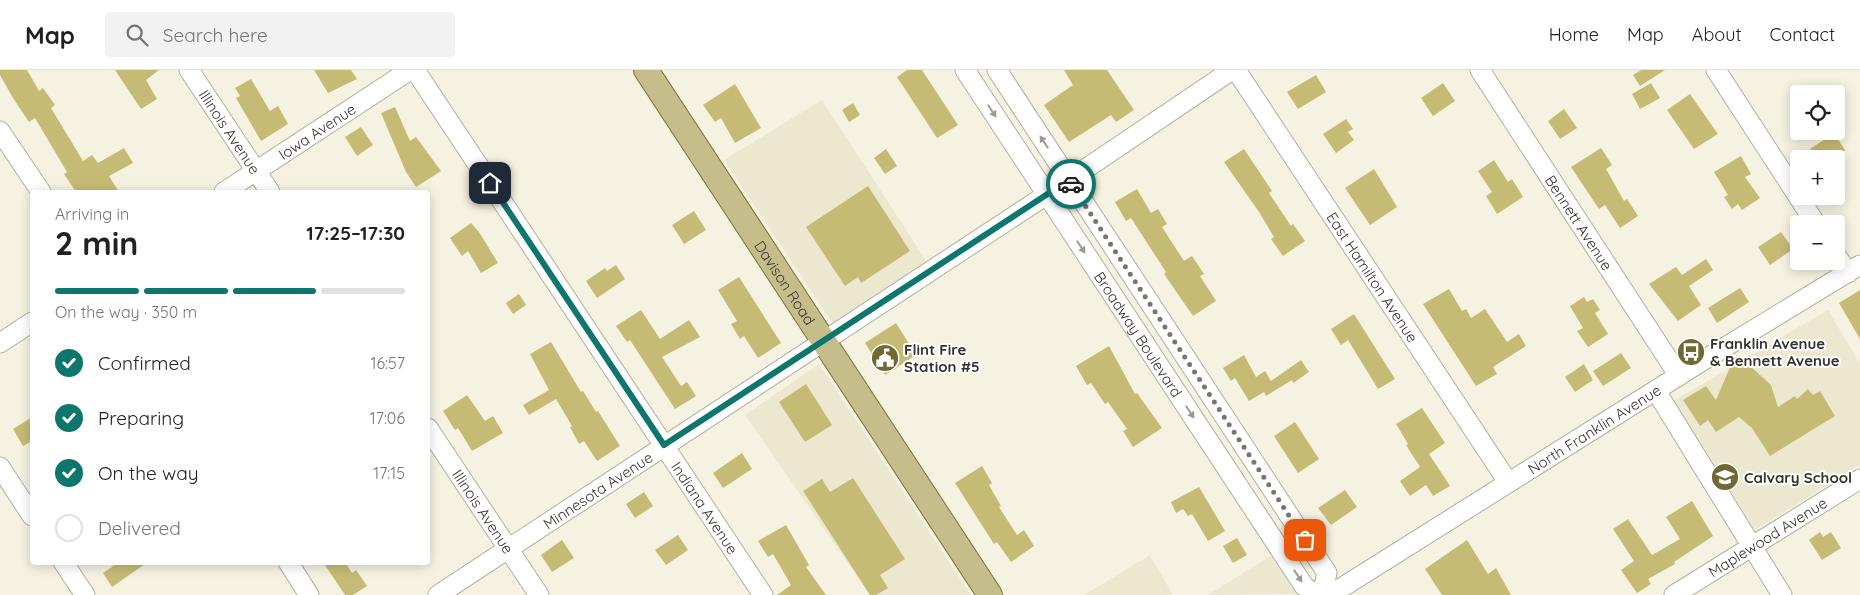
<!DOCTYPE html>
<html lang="en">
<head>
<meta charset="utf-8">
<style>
	body { margin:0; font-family:Quicksand,sans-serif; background:#f2f2f2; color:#202124; height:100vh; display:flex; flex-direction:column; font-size:19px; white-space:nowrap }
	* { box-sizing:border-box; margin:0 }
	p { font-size:16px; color:#757577 }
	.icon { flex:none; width:28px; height:28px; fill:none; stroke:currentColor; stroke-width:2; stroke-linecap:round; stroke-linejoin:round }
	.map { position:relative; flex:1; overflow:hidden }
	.panel { position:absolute; left:30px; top:120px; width:400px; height:375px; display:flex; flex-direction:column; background:#fff; border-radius:5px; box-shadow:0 2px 12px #0003 }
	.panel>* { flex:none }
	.controls { position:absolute; left:1790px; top:15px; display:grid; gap:10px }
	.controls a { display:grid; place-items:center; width:55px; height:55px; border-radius:5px; background:#fff; box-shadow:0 2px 12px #0003; font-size:25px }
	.pin { position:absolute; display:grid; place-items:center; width:42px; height:42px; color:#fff; margin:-21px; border-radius:10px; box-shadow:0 2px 8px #0006 }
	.courier { position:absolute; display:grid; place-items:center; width:50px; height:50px; margin:-25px; border:4px solid #0f766e; border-radius:50%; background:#fff; color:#222; box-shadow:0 1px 6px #0007 }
	.overview em { font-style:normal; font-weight:700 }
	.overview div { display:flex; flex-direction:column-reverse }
	.overview { display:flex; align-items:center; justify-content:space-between; height:85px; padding:0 25px }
	h1 { font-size:32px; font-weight:700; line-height:38px }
	.bar { display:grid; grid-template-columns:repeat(4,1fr); gap:8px 5px; align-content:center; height:60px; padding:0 25px }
	.bar i { height:6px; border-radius:4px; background:#e0e0e0 }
	.bar .on { background:#0f766e }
	.bar p { grid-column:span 4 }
	ol { padding:0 25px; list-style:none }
	li { display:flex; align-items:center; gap:15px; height:55px }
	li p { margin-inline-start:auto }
	li .icon { padding:5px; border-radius:50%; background:#0f766e; color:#fff; stroke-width:4 }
	li:last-child { color:#757577 }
	li i { width:28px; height:28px; border:2px solid #e0e0e0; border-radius:50% }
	header { display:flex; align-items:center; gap:30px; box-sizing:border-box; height:70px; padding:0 25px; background:#fff; border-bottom:1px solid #e0e0e0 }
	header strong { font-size:24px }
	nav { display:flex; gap:28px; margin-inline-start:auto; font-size:18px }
	.search { width:350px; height:45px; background:#f2f2f2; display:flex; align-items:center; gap:12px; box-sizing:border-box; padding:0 18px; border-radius:5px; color:#757577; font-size:19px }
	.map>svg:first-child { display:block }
	.built { fill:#ebe8cf }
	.building { fill:#c6bb75 }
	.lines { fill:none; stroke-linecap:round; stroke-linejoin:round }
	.minor-casing { stroke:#b2af9f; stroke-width:21 }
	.major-casing { stroke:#7a7138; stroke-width:26 }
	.minor { stroke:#fff; stroke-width:19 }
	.major { stroke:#c5be8b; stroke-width:24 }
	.oneway { fill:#9a9996 }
	.done { stroke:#78766c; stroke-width:5; stroke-dasharray:0 9 }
	.route { stroke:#0f766e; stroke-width:6 }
	.labels { text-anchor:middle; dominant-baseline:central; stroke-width:4; stroke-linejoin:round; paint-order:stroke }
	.street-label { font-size:15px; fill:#34332d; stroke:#fff }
	.poi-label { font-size:15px; font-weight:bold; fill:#34332d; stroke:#fff; text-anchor:start }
</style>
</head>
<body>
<header>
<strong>Map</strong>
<div class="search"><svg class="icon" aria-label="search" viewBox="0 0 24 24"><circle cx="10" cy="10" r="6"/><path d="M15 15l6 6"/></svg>Search here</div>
<nav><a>Home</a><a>Map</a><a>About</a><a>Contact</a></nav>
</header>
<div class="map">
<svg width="1860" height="525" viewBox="0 0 1860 525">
	<rect width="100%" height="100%" fill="#f5f2e1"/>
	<!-- built -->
	<path class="built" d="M822,30L927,192L833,254L724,90Z
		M1828,240L1860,294V395L1755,460L1673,331Z
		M819,294L971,525H870L745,345Z
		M1150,485L1173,525H1084Z
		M1272,485L1298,524L1208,525Z"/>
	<!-- building -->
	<path class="building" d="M0,0H27L39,21L43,18L55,35L51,38L83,91L92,85L98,93L124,78L133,93L109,106L119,122H76L64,104L67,102L35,48L29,52L13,28L0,5Z
		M115,0H159L146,10L157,29L141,39Z
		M314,0H351L357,9L328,23Z
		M907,0H922L958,55L937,68L897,7Z
		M1064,0H1107L1134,40L1116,52L1111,45L1069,72L1044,35L1073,15Z
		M1641,0H1665L1640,16L1633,5Z
		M1316,5L1326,22L1298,39L1287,22Z
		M251,9L270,41L278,36L288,54L261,71L236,28L240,26L235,18Z
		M1443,13L1455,31L1433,46L1421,28Z
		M1651,13L1660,28L1640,39L1632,24Z
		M735,14L761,58L735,73L721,48L715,52L703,35Z
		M1690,24L1718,64L1694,79L1667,40Z
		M853,33L860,45L849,52L842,40Z
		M395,37L410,71L416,67L441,101L416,117L406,102L381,43Z
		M1564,39L1577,58L1560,69L1548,51Z
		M1346,49L1353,59L1348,62L1354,70L1336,83L1323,64Z
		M361,57L373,75L357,86L345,67Z
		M1834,63L1845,80L1832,89H1816L1810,79Z
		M1601,78L1612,95L1606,99L1624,131L1627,129L1638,146L1620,158L1605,135L1599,139L1571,97Z
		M886,79L897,96L885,104L874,88Z
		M1244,79L1272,121L1269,123L1291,156L1293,154L1305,171L1283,186L1271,169L1274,167L1259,142L1224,92Z
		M1741,86L1751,104L1745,107L1760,128L1742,140L1738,134L1732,139L1724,127L1728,125L1714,102Z
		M1494,90L1508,112L1512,109L1523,127L1497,144L1486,126L1492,122L1478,101Z
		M1374,99L1397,137L1370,155L1345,118Z
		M868,116L910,181L861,213L858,207L845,216L806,157Z
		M1137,119L1151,143L1158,139L1167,154L1162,157L1184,191L1192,186L1204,204L1200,206L1216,231L1193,246L1164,204L1166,202L1131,148L1126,151L1115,132Z
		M694,141L706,160L684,174L672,155Z
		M471,153L479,162L498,193L481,203L468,181L462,186L450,168Z
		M1781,162L1793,179L1770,195L1758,177Z
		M1706,189L1713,200L1689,216L1701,235L1678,251L1649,214L1676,197L1682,205Z
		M616,195L625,209L597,228L586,211L605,198L607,201Z
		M739,207L781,273L758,288L744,266L740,269L731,254L737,251L718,220Z
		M1740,218L1749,232L1717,253L1708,238Z
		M1449,219L1462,241L1466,239L1471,248L1485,239L1507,272L1519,264L1526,276L1493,297L1497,304L1476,316L1423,234Z
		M1860,220V269L1839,233Z
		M519,224L526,235L513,244L506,233Z
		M1584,227L1587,232L1593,229L1600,240L1595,243L1608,264L1588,277L1577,261L1583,258L1570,236Z
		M641,240L660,269L689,250L700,267L662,287L681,316L687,312L696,326L675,339L630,270L627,272L616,256Z
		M1354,244L1395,309L1378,319L1348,270L1341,275L1331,259Z
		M896,253L916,285L885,305L865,273Z
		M551,272L581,322L583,321L596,342L598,341L620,376L597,391L584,371L579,374L570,357L572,356L556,329L529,345L523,335L549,320L530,284Z
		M1109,276L1135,324L1137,323L1162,358L1133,377L1123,361L1127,359L1108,332L1105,334L1091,313L1087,315L1076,296Z
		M1621,283L1631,298L1603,316L1593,301Z
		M1244,285L1256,307L1265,301L1271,311L1301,290L1309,302L1293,313L1292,310L1266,326L1264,322L1249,331L1235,308L1231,311L1223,298Z
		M1584,294L1593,310L1575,322L1565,307Z
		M1731,295L1750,296L1771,315L1778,337L1795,326L1797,329L1808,319L1813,325L1820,321L1835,346L1770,386L1752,358L1739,347L1716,362L1708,350L1700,356L1683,330L1706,316L1716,330Z
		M806,314L832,355L805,372L779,332Z
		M467,325L485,351L493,346L503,363L472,381L458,358L455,360L443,341Z
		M1422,338L1445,373L1429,384L1450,416L1433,426L1426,415L1410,426L1400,411L1420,397L1406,375L1408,374L1396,354Z
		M32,347V371L23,376L13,359Z
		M1295,352L1319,389L1298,403L1274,366Z
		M742,383L752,399L723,418L713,403Z
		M982,396L992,413L989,415L1001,436L999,437L1017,465L1024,460L1034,476L1011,492L997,472L994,474L955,413Z
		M853,408L905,489L880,505L888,518L876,525H870L803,421L822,409L830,422Z
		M1199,417L1225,461L1208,471L1192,444L1188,446L1183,439L1176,443L1171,432Z
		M1345,420L1357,437L1331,455L1318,438Z
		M644,422L653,436L635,448L626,434Z
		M1692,431L1713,466L1674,492L1675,494L1648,509L1651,514L1637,523L1621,500L1634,491L1613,459L1628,449L1652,485L1680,469L1666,447Z
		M786,455L809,495L806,497L826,525H777L791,515L773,484L768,487L758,471Z
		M1820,462L1823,467L1831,462L1841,478L1822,490L1809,470Z
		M678,465L688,480L666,495L655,480Z
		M1237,468L1247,485L1233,493L1223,476Z
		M562,470L574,488L552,502L541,485Z
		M1467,470L1488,504L1496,498L1511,525H1442L1425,499Z
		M119,492H148L112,517L103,503Z
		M323,492H345L352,503L356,500L367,516L353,525H345Z"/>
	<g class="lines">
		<defs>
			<g id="minor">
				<path id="s1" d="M189,0L270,122"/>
				<path id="s2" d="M415,0L763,525"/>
				<path id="s3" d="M965,0L1304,516L1315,525"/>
				<path d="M997,0L1327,503L1322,525"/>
				<path id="s4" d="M1236,0L1508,412"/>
				<path id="s5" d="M1480,0L1679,306"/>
				<path d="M1716,0L1816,154"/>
				<path d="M0,61L41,122"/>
				<path id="s6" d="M224,122L410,0"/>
				<path d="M1836,185L1848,203"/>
				<path d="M0,273L32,252"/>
				<path d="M1656,321L1782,525"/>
				<path id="s7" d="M428,358L539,525"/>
				<path d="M0,397L32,446"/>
				<path d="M63,492L85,525"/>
				<path d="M288,492L309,525"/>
				<path id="s8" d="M438,525L1069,110L1232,0"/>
				<path id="s9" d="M1330,525L1699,293L1860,195"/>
				<path id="s10" d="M1674,525L1860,409"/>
			</g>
			<g id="major">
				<path id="s11" d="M646,0L990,525"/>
			</g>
		</defs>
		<!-- minor casing -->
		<use href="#minor" class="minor-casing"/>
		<!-- major casing -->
		<use href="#major" class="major-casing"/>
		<!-- minor -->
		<use href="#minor" class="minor"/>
		<!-- major -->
		<use href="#major" class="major"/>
	</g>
	<!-- one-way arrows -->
	<defs><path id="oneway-solid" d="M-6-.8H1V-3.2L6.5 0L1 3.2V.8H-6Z" transform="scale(1.25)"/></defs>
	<g class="oneway">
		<use href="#oneway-solid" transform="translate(992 41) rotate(57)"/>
		<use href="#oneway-solid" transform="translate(1044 72) rotate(-123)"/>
		<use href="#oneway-solid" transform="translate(1081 177) rotate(57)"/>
		<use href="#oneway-solid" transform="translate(1190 342) rotate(57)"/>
		<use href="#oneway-solid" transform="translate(1298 506) rotate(57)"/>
	</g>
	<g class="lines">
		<!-- done -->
		<path class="done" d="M1071,114L1305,470"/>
		<!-- route -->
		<path class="route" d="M490,113L664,375L1069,110L1071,114"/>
	</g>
	<!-- icons -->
	<defs>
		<symbol id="bus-disc" viewBox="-11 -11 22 22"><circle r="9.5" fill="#706835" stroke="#fff"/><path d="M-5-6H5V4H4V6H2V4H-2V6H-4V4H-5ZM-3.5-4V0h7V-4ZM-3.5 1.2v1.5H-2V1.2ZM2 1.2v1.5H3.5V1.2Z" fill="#fff"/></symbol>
		<symbol id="civic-disc" viewBox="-11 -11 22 22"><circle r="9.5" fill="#706835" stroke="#fff"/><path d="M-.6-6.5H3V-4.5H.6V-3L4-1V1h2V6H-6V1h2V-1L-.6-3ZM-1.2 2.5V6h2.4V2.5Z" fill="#fff"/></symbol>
		<symbol id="school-disc" viewBox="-11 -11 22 22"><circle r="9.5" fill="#706835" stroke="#fff"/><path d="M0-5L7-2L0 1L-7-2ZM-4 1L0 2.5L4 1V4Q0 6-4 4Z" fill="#fff"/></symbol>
	</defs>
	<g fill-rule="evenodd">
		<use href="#bus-disc" x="1675" y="266" width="32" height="32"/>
		<use href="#civic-disc" x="869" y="272" width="32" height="32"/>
		<use href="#school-disc" x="1709" y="391" width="32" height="32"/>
	</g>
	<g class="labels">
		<!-- street labels -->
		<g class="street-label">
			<text stroke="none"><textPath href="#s1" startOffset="74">Illinois Avenue</textPath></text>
			<text stroke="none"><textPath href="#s6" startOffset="111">Iowa Avenue</textPath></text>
			<text stroke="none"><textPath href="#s5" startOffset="182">Bennett Avenue</textPath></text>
			<text stroke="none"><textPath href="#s4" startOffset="248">East Hamilton Avenue</textPath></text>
			<text stroke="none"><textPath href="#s11" startOffset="254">Davison Road</textPath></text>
			<text stroke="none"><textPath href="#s3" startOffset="316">Broadway Boulevard</textPath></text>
			<text stroke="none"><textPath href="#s9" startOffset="312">North Franklin Avenue</textPath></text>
			<text stroke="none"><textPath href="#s8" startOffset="191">Minnesota Avenue</textPath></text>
			<text stroke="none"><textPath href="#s2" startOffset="525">Indiana Avenue</textPath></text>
			<text stroke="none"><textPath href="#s7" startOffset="100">Illinois Avenue</textPath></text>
			<text stroke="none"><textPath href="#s10" startOffset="110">Maplewood Avenue</textPath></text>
		</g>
		<!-- poi labels -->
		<g class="poi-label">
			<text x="1710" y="273">Franklin Avenue<tspan x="1710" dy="17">&amp; Bennett Avenue</tspan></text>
			<text x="904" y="279">Flint Fire<tspan x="904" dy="17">Station #5</tspan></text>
			<text x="1744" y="407">Calvary School</text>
		</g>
	</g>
</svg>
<div class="controls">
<a><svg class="icon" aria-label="locate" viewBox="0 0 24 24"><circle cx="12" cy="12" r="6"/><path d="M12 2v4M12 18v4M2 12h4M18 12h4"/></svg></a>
<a>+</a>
<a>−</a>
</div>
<div class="pin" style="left:1305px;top:470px;background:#ea580c"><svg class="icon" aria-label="bag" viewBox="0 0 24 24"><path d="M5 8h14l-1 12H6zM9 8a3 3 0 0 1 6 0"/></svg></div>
<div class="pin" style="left:490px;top:113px;background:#1f2937"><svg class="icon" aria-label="home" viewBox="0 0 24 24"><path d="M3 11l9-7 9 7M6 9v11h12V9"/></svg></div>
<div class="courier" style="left:1071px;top:114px"><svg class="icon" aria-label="car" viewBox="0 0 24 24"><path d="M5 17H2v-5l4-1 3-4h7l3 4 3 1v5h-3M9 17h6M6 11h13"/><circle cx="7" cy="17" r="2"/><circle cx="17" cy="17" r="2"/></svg></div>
<section class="panel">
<div class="overview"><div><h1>2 min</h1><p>Arriving in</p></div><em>17:25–17:30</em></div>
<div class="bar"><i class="on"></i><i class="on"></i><i class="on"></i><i></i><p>On the way · 350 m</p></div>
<ol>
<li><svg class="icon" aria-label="check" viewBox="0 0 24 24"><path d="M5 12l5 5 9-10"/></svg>Confirmed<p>16:57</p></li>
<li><svg class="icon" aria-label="check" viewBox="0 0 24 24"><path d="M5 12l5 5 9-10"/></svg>Preparing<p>17:06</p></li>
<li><svg class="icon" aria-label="check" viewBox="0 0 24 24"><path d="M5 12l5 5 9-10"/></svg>On the way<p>17:15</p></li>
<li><i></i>Delivered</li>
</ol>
</section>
</div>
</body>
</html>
